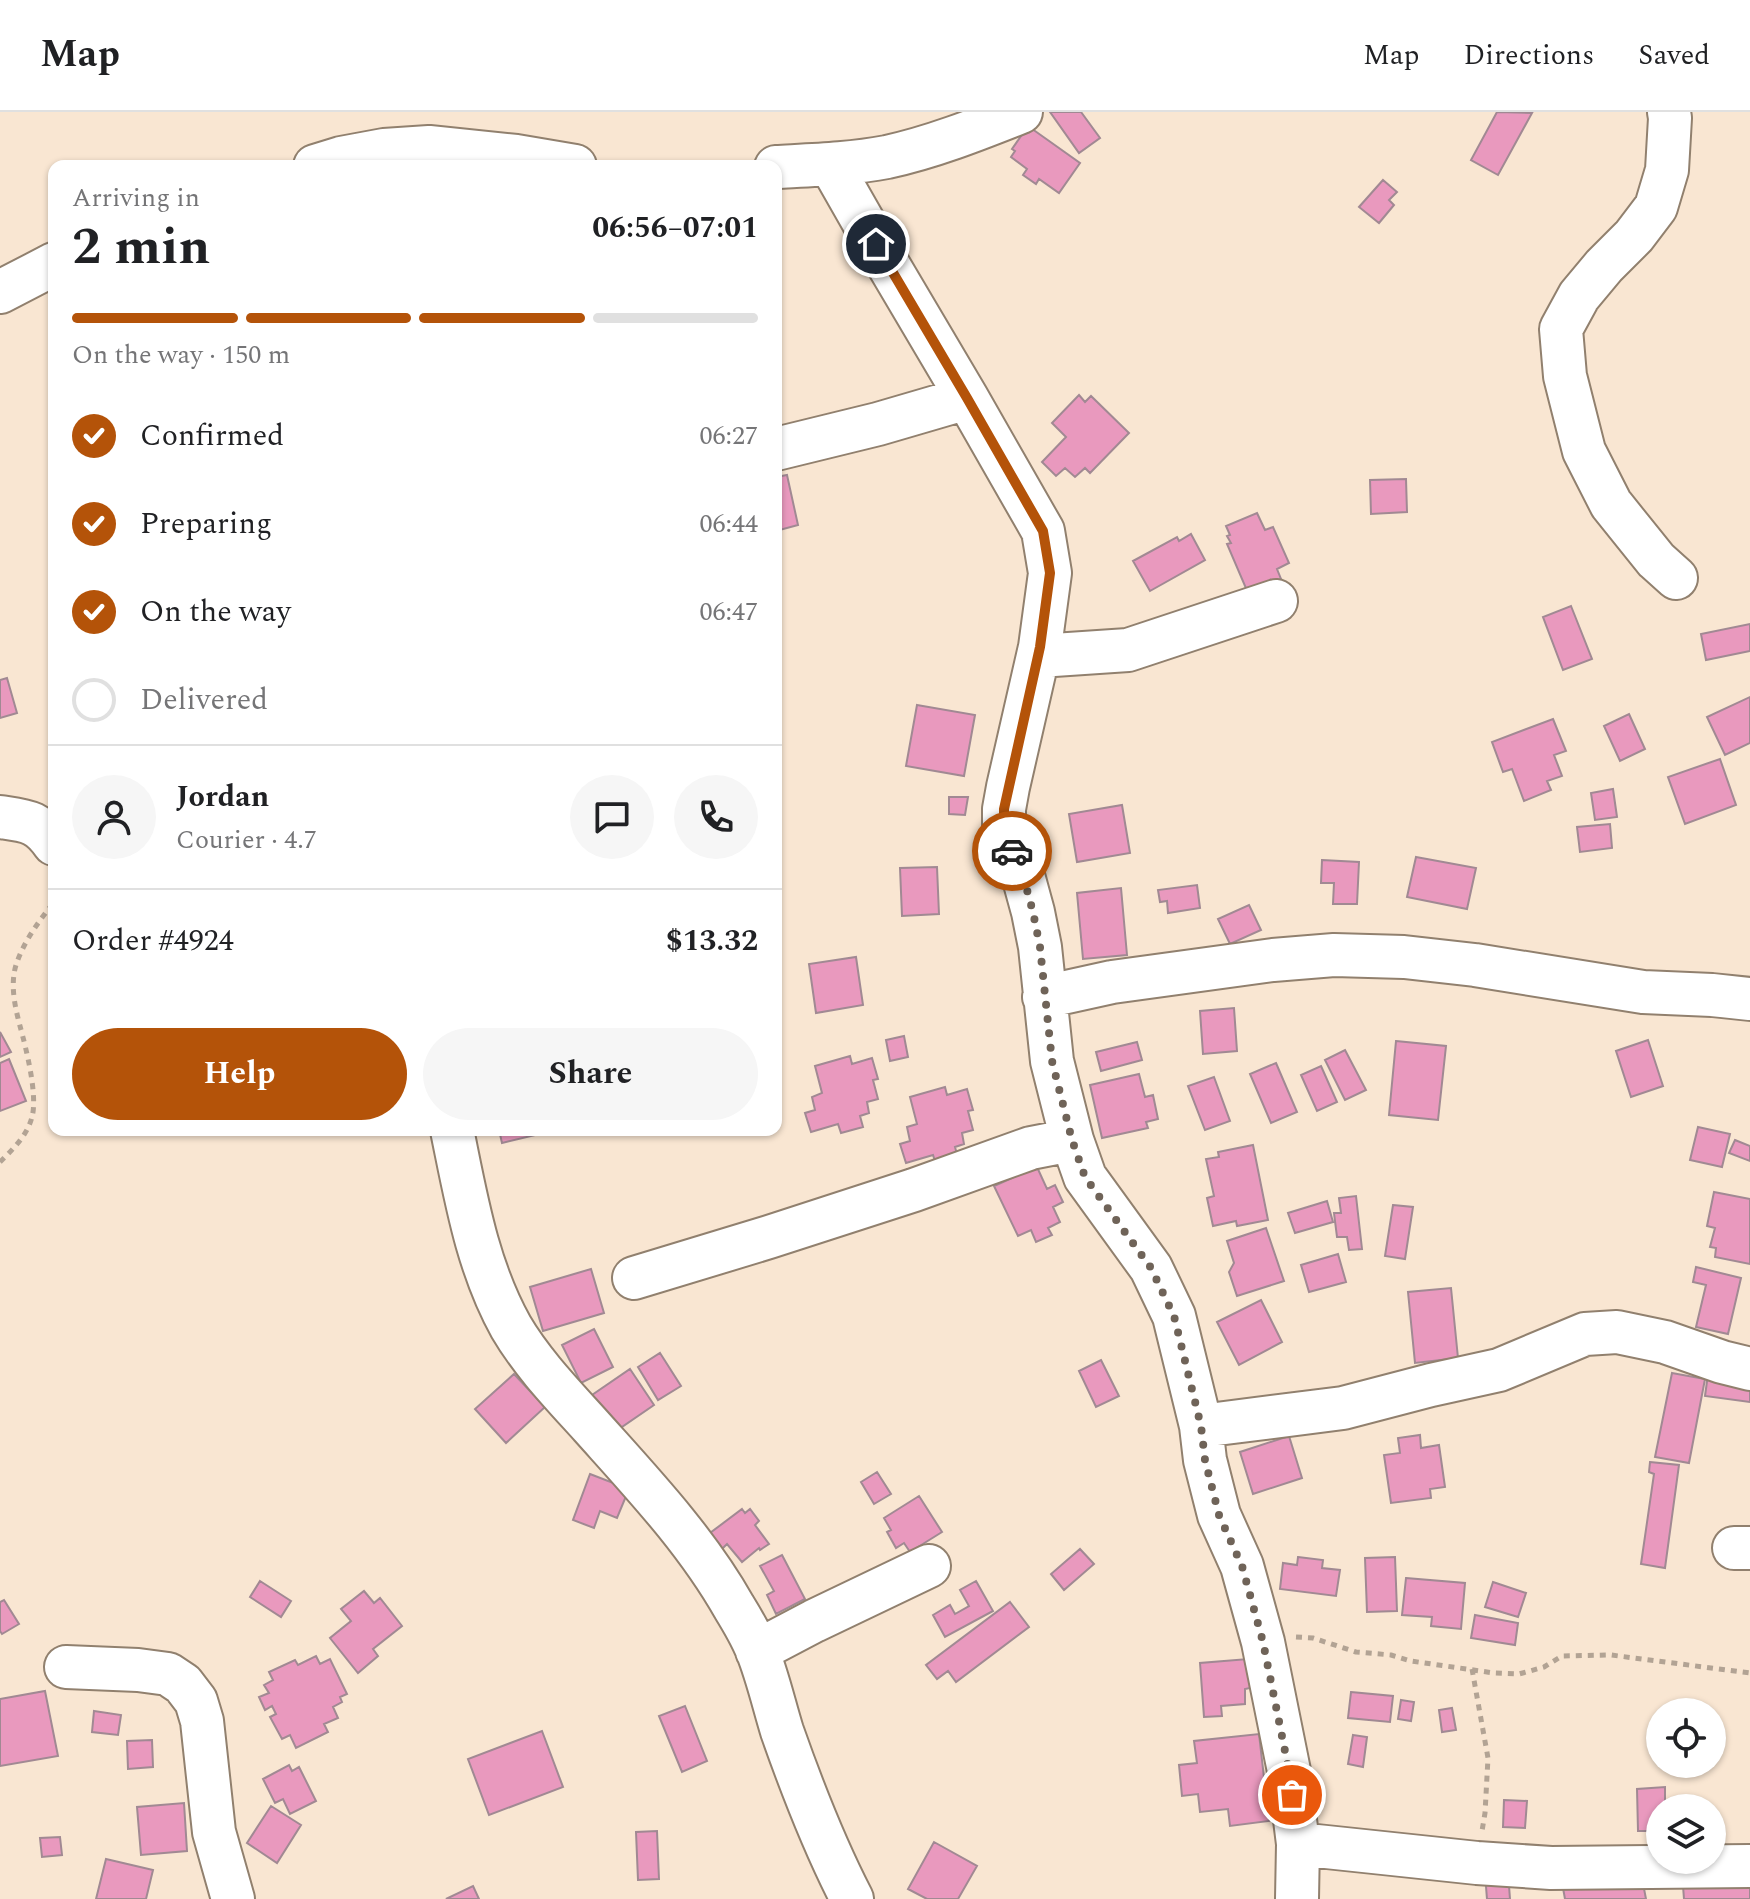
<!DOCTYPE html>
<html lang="en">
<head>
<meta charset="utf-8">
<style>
	body { margin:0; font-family:Spectral,serif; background:#f6f6f6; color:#202124; height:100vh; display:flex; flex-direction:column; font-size:30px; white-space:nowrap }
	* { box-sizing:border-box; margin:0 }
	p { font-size:26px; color:#757577 }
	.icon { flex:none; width:44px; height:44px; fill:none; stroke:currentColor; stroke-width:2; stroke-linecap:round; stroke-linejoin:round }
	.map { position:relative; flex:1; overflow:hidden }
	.panel { position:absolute; left:48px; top:48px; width:734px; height:976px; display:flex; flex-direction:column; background:#fff; border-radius:16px; box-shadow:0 2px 6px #0004 }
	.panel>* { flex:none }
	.fabs { position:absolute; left:1646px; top:1586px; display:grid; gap:16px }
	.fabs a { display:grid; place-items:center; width:80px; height:80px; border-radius:50%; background:#fff; box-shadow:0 2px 6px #0004; font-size:40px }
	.pin { position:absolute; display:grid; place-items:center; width:68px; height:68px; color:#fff; margin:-34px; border:4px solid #fff; border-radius:50%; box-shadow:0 2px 8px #0007 }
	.courier { position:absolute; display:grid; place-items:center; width:80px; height:80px; margin:-40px; border:6px solid #b45309; border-radius:50%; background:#fff; color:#222; box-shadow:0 2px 10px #0007 }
	.summary em { font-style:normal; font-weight:700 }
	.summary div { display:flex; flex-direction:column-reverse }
	.summary { display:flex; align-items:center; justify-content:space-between; height:136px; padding:0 24px }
	h1 { font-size:52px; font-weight:700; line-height:60px }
	.bar { display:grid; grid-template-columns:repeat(4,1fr); gap:12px 8px; align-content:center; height:96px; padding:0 24px }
	.bar i { height:10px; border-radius:6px; background:#e0e0e0 }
	.bar .current { background:#b45309 }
	.bar p { grid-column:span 4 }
	.line { display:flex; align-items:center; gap:20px; padding:0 24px; border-top:2px solid #e0e0e0 }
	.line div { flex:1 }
	.round { display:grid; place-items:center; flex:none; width:84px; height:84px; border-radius:42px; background:#f6f6f6 }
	ol { padding:0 24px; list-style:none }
	li { display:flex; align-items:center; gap:24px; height:88px }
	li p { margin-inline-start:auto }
	li .icon { padding:8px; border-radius:50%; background:#b45309; color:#fff; stroke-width:4 }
	li:last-child { color:#757577 }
	li i { width:44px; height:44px; border:4px solid #e0e0e0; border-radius:50% }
	.primary-button { display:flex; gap:16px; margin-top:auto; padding:16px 24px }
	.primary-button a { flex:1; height:92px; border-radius:48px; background:#b45309; color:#fff; font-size:32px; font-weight:700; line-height:92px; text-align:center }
	.primary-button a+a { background:#f6f6f6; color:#202124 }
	header { display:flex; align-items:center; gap:48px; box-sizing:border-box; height:112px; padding:0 40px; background:#fff; border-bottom:2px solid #e0e0e0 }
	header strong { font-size:38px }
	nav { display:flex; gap:44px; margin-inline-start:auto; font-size:28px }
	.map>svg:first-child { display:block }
	.building { fill:#e999be; stroke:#a18993; stroke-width:2 }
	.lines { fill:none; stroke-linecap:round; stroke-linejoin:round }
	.minor-casing { stroke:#91806e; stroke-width:46 }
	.path { stroke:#b2a394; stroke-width:5; stroke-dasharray:6 6; stroke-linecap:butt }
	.minor { stroke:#fff; stroke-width:42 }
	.done { stroke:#6f6358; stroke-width:8; stroke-dasharray:0 14.4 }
	.route { stroke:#b45309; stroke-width:10 }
</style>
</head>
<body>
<header>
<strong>Map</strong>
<nav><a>Map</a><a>Directions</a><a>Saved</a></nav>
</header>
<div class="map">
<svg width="1750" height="1787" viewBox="0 0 1750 1787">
	<rect width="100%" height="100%" fill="#f9e6d2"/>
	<!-- building -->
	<path class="building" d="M1050,0H1081L1100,26L1079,41Z
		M1497,0L1532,1L1498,63L1471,48Z
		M1028,14L1080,51L1059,81L1039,67L1036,72L1023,63L1027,57L1011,45L1015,39L1012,37Z
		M1383,68L1397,80L1389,88L1394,93L1379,111L1359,95Z
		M1079,283L1085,290L1091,284L1129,321L1090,361L1085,356L1075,365L1065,356L1056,364L1042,350L1066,325L1052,311Z
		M787,363L798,413L776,419V365Z
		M1406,367L1407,400L1371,402L1370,368Z
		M1257,401L1265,418L1273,415L1289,451L1277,457L1281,467L1248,481L1227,432L1231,431L1227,424L1230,423L1226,414Z
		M1191,422L1205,448L1150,479L1133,449L1177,425L1179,429Z
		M1571,494L1592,547L1563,558L1543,505Z
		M1750,512V539L1706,548L1701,522Z
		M7,566L17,601L0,606V568Z
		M1750,585V631L1725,643L1707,605Z
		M917,593L975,603L964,664L906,654Z
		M1629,602L1645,637L1620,649L1604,614Z
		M1553,607L1566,639L1554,643L1562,664L1547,669L1551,678L1524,689L1512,657L1503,660L1492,630Z
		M1720,647L1736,693L1685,712L1668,665Z
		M1613,677L1617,705L1595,708L1591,681Z
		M949,685H968L965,703L949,702Z
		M1122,693L1130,741L1077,750L1069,702Z
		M1610,712L1612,736L1580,740L1577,715Z
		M1416,745L1476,756L1467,797L1407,785Z
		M1322,748L1359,750L1357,792H1333L1334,771H1321Z
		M937,755L939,802L902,804L900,756Z
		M1197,773L1200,796L1168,801L1167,789L1160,790L1158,778Z
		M1121,776L1127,843L1083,847L1077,781Z
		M1249,793L1261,818L1230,832L1218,807Z
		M856,845L863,893L816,901L809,852Z
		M1234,896L1237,939L1203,942L1200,899Z
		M0,920L11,940L0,945Z
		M904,924L908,945L890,949L886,928Z
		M1648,928L1663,974L1631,985L1616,939Z
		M1396,929L1446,934L1438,1008L1389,1003Z
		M1137,930L1142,948L1101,959L1096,940Z
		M1345,938L1366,978L1345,988L1325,948Z
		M850,944L852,952L872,946L878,967L873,968L878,987L867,990L869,1001L860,1004L863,1015L841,1021L838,1012L811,1020L805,1001L815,998L812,985L822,981L815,954Z
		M9,947L26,989L0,999V951Z
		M1276,951L1297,1000L1271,1011L1250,962Z
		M1321,954L1337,990L1317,999L1301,963Z
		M1139,962L1145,985L1153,983L1158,1007L1146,1010L1148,1016L1102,1026L1090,973Z
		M1214,965L1230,1009L1205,1018L1188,974Z
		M945,975L947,983L967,977L973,998L968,999L973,1018L962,1021L964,1032L955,1035L958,1046L936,1052L933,1043L906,1051L900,1032L910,1029L907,1015L917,1012L910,985Z
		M1698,1015L1730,1022L1722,1055L1690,1048Z
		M499,1018H556L502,1031Z
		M1735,1028L1750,1034V1049L1729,1041Z
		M1253,1033L1268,1108L1237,1114L1236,1109L1213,1114L1207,1086L1214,1084L1206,1047L1219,1045L1218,1040Z
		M1037,1055L1047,1077L1055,1073L1063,1090L1053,1095L1060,1110L1048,1116L1052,1123L1036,1130L1031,1118L1018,1124L994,1074Z
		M1714,1080L1750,1087V1152L1715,1145L1716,1136L1710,1135L1715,1116L1707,1114Z
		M1356,1084L1362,1137L1349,1138L1347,1125H1337L1334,1101H1341L1339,1086Z
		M1327,1089L1333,1110L1295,1121L1288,1101Z
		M1393,1093L1413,1095L1405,1147L1385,1144Z
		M1266,1116L1284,1169L1237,1184L1229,1160L1234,1151L1227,1129Z
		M1338,1142L1346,1170L1309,1180L1301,1153Z
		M1696,1155L1741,1166L1728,1222L1696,1215L1706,1173L1693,1170Z
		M591,1157L604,1201L543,1219L530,1175Z
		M1451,1176L1458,1246L1415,1251L1408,1180Z
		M1261,1188L1282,1230L1239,1253L1217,1210Z
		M594,1217L613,1255L581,1271L562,1233Z
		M660,1241L681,1274L658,1288L638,1255Z
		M1101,1248L1119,1284L1096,1295L1079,1259Z
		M630,1257L654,1293L616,1319L592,1283Z
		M1672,1261L1705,1267L1689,1351L1655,1345Z
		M514,1262L545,1295L506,1331L475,1297Z
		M1708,1262L1750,1268V1290L1705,1284Z
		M1420,1323L1421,1336L1439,1333L1445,1375L1430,1377L1431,1386L1391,1391L1384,1343L1400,1341L1398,1326Z
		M1289,1324L1302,1366L1253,1382L1240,1340Z
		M1650,1350L1679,1353L1665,1456L1641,1452L1654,1362L1649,1360Z
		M877,1360L891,1382L874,1392L861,1370Z
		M590,1362L629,1377L617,1406L600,1399L594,1416L573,1408Z
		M919,1384L942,1420L910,1440L904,1431L896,1436L887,1420L891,1418L884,1406Z
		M742,1397L745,1401L750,1397L759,1409L755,1413L769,1432L760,1438L759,1436L742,1450L727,1432L722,1437L710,1421Z
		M1080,1437L1094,1452L1064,1478L1051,1462Z
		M782,1443L805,1487L776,1502L767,1483L774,1479L760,1454Z
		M1298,1445L1323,1448L1322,1456L1340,1458L1336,1484L1280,1477L1283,1451L1297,1453Z
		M1395,1445L1397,1499L1367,1500L1365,1446Z
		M1406,1466L1465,1471L1461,1517L1431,1514L1432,1505L1402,1503Z
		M260,1469L291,1489L281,1505L250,1485Z
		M976,1469L993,1499L945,1525L933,1503L950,1493L955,1502L969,1494L960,1478Z
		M1493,1470L1526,1481L1518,1505L1485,1495Z
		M364,1479L374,1491L380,1486L402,1514L373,1537L378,1544L358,1561L330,1526L351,1509L341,1497Z
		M4,1488L19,1512L2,1522L0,1519V1490Z
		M1010,1490L1029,1515L956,1570L948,1559L937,1567L926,1553Z
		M1475,1503L1518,1511L1515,1533L1471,1526Z
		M316,1544L320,1552L330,1547L347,1582L340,1585L342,1590L333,1595L338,1606L324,1612L328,1620L296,1636L290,1623L282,1627L270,1605L276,1602L272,1594L265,1598L259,1585L269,1581L264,1573L273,1568L269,1560L295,1548L298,1553Z
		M1248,1547L1250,1576L1245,1577V1592L1221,1594L1222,1604L1204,1605L1200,1551Z
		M45,1579L58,1644L0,1654V1587Z
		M1351,1580L1393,1584L1390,1610L1348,1606Z
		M1401,1588L1414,1590L1411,1609L1398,1607Z
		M685,1594L707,1649L682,1660L659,1604Z
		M1452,1596L1456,1618L1442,1620L1439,1598Z
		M94,1599L121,1603L118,1623L92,1620Z
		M542,1619L563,1675L489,1703L468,1647Z
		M1259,1622L1269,1709L1230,1714L1228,1697L1200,1700L1198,1682L1182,1684L1179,1653L1197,1651L1194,1629Z
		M1353,1623L1367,1625L1363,1655L1348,1652Z
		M152,1628L153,1655L128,1657L127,1629Z
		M289,1653L292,1659L299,1655L316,1689L290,1702L283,1687L275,1691L263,1667Z
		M1665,1675V1696H1660V1719H1638L1637,1677Z
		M1504,1688L1527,1689L1525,1716L1503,1715Z
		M184,1691L187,1739L141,1743L137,1695Z
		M271,1694L301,1713L277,1751L247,1731Z
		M657,1719L659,1767L638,1768L636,1720Z
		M60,1725L62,1743L42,1745L40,1726Z
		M934,1730L977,1754L958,1787H927L908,1777Z
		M106,1747L153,1758L146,1787H96Z
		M1508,1760L1510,1787H1487L1485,1762Z
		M1641,1761L1646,1787H1565L1563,1776Z
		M1750,1768V1787H1684L1683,1774Z
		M473,1774L479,1787H446Z"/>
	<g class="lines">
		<defs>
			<path id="minor" d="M1669,0L1670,6L1667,58L1656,95L1634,124L1604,154L1579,184L1561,217L1565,264L1584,339L1611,392L1656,448L1676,466
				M831,53L876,132L967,286L1043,419L1050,461L1040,535L1008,675L1004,697V714L1008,729L1024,767L1033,800L1040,835L1052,949L1072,1028L1085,1065L1151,1156L1174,1204L1201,1314L1205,1348L1219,1403L1242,1454L1263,1530L1289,1659L1298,1732L1297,1787
				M315,54L341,46L384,38L429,35L516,44L575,54
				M776,55C813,53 850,52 887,45C933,35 978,17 1021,0
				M0,180L54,152
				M776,337L878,312L967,286
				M1039,544L1128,538L1276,489
				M0,705C27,709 38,709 54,732
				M1044,885L1112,870L1273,848L1334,843L1404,845L1475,853L1643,880L1712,883L1750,887
				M452,1018C466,1086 477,1154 511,1215C532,1251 563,1283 591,1314C642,1371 696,1428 734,1495C742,1508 751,1523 757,1538C767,1562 774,1593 782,1619C802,1676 824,1733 852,1787
				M634,1166L769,1125L914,1078L1031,1036L1072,1028
				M1201,1314L1343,1296L1431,1273L1499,1258L1585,1222L1617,1220L1665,1230L1722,1250L1750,1257
				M1734,1436H1750
				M757,1539L814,1509L929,1454
				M66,1555L138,1558L168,1562L183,1572L196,1589L202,1609L214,1720L233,1787
				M1298,1732L1477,1751L1551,1756L1750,1754"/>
		</defs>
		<!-- minor casing -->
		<use href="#minor" class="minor-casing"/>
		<!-- path -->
		<path class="path" d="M0,1050C13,1037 27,1024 32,1005C38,983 26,936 20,914C15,895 10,873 16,853C24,829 39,809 54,790
			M1296,1525L1313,1526L1356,1540L1391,1543L1411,1549L1494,1561L1519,1562L1544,1555L1562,1544L1611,1543L1750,1561
			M1472,1557L1488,1646L1485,1701L1482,1719"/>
		<!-- minor -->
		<use href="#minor" class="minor"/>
	</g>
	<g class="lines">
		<!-- done -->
		<path class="done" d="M1012,739L1024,767L1033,800L1040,835L1052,949L1072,1028L1085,1065L1151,1156L1174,1204L1201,1314L1205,1348L1219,1403L1242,1454L1263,1530L1289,1659L1292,1683"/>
		<!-- route -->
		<path class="route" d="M876,132L967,286L1043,419L1050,461L1040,535L1004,697V714L1012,739"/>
	</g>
</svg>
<div class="fabs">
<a><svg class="icon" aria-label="locate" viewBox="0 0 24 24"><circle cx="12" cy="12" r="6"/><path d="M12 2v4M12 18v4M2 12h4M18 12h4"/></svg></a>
<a><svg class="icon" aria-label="layers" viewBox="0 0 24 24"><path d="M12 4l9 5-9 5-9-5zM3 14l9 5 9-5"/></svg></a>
</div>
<div class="pin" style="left:1292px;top:1683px;background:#ea580c"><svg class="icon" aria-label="bag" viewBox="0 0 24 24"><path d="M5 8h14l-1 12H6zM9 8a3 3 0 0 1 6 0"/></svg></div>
<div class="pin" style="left:876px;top:132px;background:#1f2937"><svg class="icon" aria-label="home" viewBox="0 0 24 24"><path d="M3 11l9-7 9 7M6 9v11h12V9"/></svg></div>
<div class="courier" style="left:1012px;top:739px"><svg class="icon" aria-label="car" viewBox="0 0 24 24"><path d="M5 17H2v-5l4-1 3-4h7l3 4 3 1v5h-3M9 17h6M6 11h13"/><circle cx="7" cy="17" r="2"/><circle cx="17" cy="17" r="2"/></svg></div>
<section class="panel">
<div class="summary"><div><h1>2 min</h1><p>Arriving in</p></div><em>06:56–07:01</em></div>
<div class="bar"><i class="current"></i><i class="current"></i><i class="current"></i><i></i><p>On the way · 150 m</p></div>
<ol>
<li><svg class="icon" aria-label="check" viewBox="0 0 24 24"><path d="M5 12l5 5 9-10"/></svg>Confirmed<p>06:27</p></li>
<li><svg class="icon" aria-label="check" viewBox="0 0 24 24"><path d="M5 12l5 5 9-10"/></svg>Preparing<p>06:44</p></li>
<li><svg class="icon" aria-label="check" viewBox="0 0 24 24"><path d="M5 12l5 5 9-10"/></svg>On the way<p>06:47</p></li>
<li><i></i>Delivered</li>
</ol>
<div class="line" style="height:144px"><a class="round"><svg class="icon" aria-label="person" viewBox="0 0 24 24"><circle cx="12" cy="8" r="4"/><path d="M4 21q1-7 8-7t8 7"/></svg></a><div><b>Jordan</b><p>Courier · 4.7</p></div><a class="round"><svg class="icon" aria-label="chat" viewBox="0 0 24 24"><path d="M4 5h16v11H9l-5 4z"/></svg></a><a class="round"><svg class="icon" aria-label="phone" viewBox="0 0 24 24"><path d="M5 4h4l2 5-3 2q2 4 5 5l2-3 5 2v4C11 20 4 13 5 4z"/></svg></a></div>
<div class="line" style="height:104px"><div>Order #4924</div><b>$13.32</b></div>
<div class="primary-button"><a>Help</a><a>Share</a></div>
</section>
</div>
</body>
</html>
